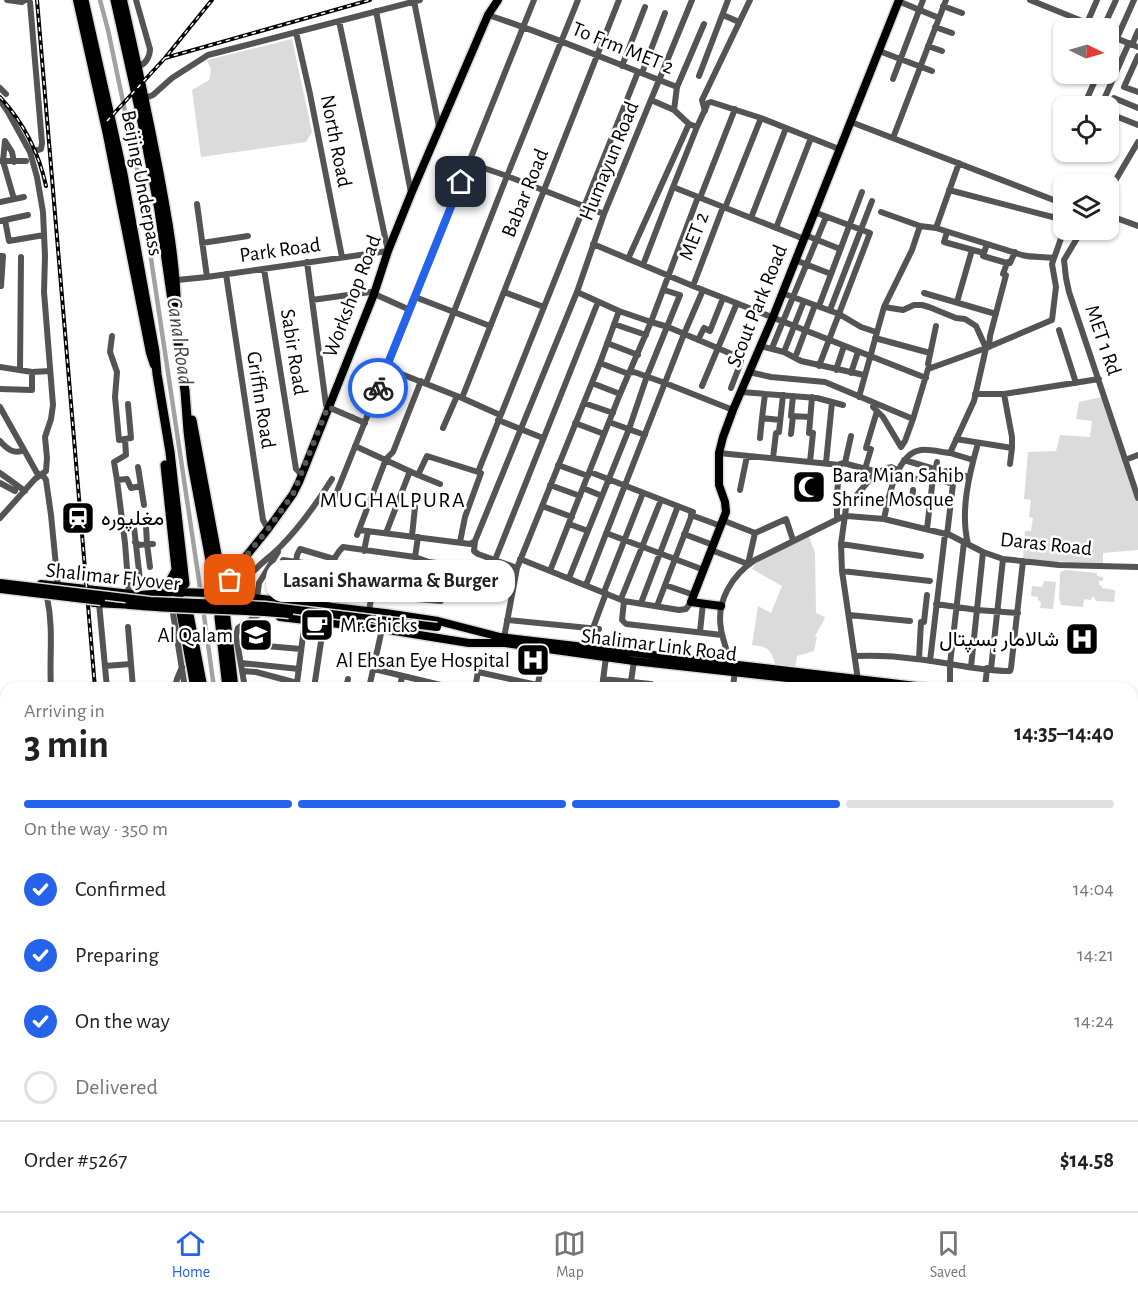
<!DOCTYPE html>
<html lang="en">
<head>
<meta charset="utf-8">
<style>
	body { margin:0; font-family:"Alegreya Sans",Vazirmatn,sans-serif; background:#f2f2f2; color:#222; height:100vh; display:flex; flex-direction:column; font-size:22px; white-space:nowrap }
	* { box-sizing:border-box; margin:0 }
	p { font-size:20px; color:#767676 }
	.icon { flex:none; width:33px; height:33px; fill:none; stroke:currentColor; stroke-width:2; stroke-linecap:round; stroke-linejoin:round }
	.map { position:relative; flex:1; overflow:hidden }
	.side { position:absolute; left:0px; top:682px; width:1138px; height:530px; display:flex; flex-direction:column; background:#fff; border-radius:18px 18px 0 0; box-shadow:0 2px 4px #0004 }
	.side>* { flex:none }
	.needle { width:39px; rotate:95deg }
	.tools { position:absolute; left:1053px; top:18px; display:grid; gap:12px }
	.tools a { display:grid; place-items:center; width:66px; height:66px; border-radius:12px; background:#fff; box-shadow:0 2px 4px #0004; font-size:30px }
	.pin { position:absolute; display:grid; place-items:center; width:51px; height:51px; color:#fff; margin:-26px; border-radius:12px; box-shadow:0 3px 9px #0006 }
	.courier { position:absolute; display:grid; place-items:center; width:60px; height:60px; margin:-30px; border:4px solid #2563eb; border-radius:50%; background:#fff; color:#222; box-shadow:0 2px 8px #0007 }
	.bubble { position:absolute; height:42px; border-radius:18px; background:#fff; box-shadow:0 2px 4px #0004; font-size:20px; font-weight:700; line-height:42px; text-align:center }
	.head em { font-style:normal; font-weight:700 }
	.head div { display:flex; flex-direction:column-reverse }
	.head { display:flex; align-items:center; justify-content:space-between; height:102px; padding:0 24px }
	h1 { font-size:39px; font-weight:700; line-height:45px }
	.bar { display:grid; grid-template-columns:repeat(4,1fr); gap:9px 6px; align-content:center; height:72px; padding:0 24px }
	.bar i { height:8px; border-radius:4px; background:#e0e0e0 }
	.bar .on { background:#2563eb }
	.bar p { grid-column:span 4 }
	.line { display:flex; align-items:center; gap:15px; padding:0 24px; border-top:2px solid #e0e0e0 }
	.line div { flex:1 }
	ol { padding:0 24px; list-style:none }
	li { display:flex; align-items:center; gap:18px; height:66px }
	li p { margin-inline-start:auto }
	li .icon { padding:6px; border-radius:50%; background:#2563eb; color:#fff; stroke-width:4 }
	li:last-child { color:#767676 }
	li i { width:33px; height:33px; border:3px solid #e0e0e0; border-radius:50% }
	.tabs { display:flex; justify-content:space-around; align-items:center; height:84px; border-top:2px solid #e0e0e0; background:#fff; font-size:16px; color:#767676 }
	.tabs a { display:grid; justify-items:center; gap:3px }
	.tabs .on { color:#2563eb }
	.map>svg:first-child { display:block }
	.green { fill:#dbdbdb }
	.lines { fill:none; stroke-linecap:round; stroke-linejoin:round }
	.canal { stroke:#a2a2a2; stroke-width:4.5 }
	.major-casing { stroke:#dbdbdb; stroke-width:11 }
	.highway-casing { stroke:#dbdbdb; stroke-width:12 }
	.minor { stroke:#545454; stroke-width:6 }
	.major { stroke:#000; stroke-width:8 }
	.highway { stroke:#000; stroke-width:9 }
	.rail-casing { stroke:#000; stroke-width:4 }
	.rail { stroke:#fff; stroke-width:1.5; stroke-dasharray:4.5; stroke-linecap:butt }
	.major-bridge-casing { stroke:#dbdbdb; stroke-width:11; stroke-linecap:butt }
	.major-bridge { stroke:#000; stroke-width:8 }
	.done { stroke:#595959; stroke-width:6; stroke-dasharray:0 10.8 }
	.route { stroke:#2563eb; stroke-width:8 }
	.labels { text-anchor:middle; dominant-baseline:central; stroke-width:5; stroke-linejoin:round; paint-order:stroke }
	.street-label { font-size:21px; fill:#000; stroke:#fff }
	.poi-label { font-size:21px; fill:#000; stroke:#fff; text-anchor:start }
	.water-label { font-size:22px; font-style:italic; fill:#434343; stroke:#fff }
	.neighbourhood-label { font-size:22px; letter-spacing:1.5px; fill:#000; stroke:#fff }
</style>
</head>
<body>
<div class="map">
<svg width="1138" height="1211" viewBox="0 0 1138 1211">
	<rect width="100%" height="100%" fill="#fff"/>
	<!-- green -->
	<path class="green" d="M292,39L312,132L306,142L201,157L192,90L209,80L211,70L207,60Z
		M1102,397L1138,502V550L1103,553V563L1023,560L1025,531H1031L1033,518L1029,517L1031,500L1024,499L1028,452L1056,451L1060,435L1090,437L1092,421L1076,419L1079,402Z
		M808,534L815,553L816,613L825,617L823,622L815,636L817,637L814,651L797,656L795,668L776,667C771,650 770,647 752,645L758,606L771,613L782,586L752,569C757,556 795,541 808,534Z
		M1066,570L1097,573V576L1103,577V581H1099V585L1102,586V588L1115,590L1114,602L1096,601L1094,597H1092L1091,600L1084,599L1083,607L1061,605L1059,598L1060,573L1062,571Z
		M1044,581L1056,582L1053,609L1040,608L1041,602L1038,600V597L1031,596L1032,586L1042,587Z"/>
	<g class="lines">
		<!-- canal -->
		<path class="canal" d="M100,0L108,30L139,178L201,594
			M203,608L214,688
			M288,1206L289,1211"/>
		<defs>
			<path id="major" d="M77,0L107,135L150,353L154,365
				M123,0C136,57 148,113 159,170C168,218 177,267 177,315
				M41,584L140,595L178,592L209,593L385,613L438,621L504,638
				M223,594L234,571L268,529L293,494L299,482L374,294L388,251L411,194L488,15L498,0
				M94,603L135,605
				M721,606L691,602L726,512L725,502L719,485V453L723,437L733,410L773,317L899,0
				M280,617L382,629L469,643H503
				M500,637L933,688
				M497,642L634,661L878,688
				M1132,713L1138,714
				M1132,720H1138"/>
			<path id="highway" d="M84,0L123,174L155,352L157,374L170,452L185,584
				M115,0L141,117L159,210L185,391L188,431L192,464L215,587
				M192,420L221,576L234,688
				M165,465L180,607L195,688
				M158,594L168,585L176,570
				M189,614L203,688
				M219,617L227,688
				M277,1206L278,1211
				M303,1206L304,1211"/>
		</defs>
		<!-- major casing -->
		<use href="#major" class="major-casing"/>
		<!-- highway casing -->
		<use href="#highway" class="highway-casing"/>
		<!-- minor -->
		<path class="minor" d="M7,0L22,2L25,0
			M136,0L150,49C150,56 146,64 139,66
			M692,0L604,214L577,292L619,311L651,322L698,197
			M1030,0L1087,23L1097,0
			M414,1L439,127
			M898,1L939,18
			M943,6L962,13
			M376,11L411,193
			M488,15C553,36 614,63 677,87L674,110L689,124L697,127L673,187L804,239
			M723,15L739,22
			M935,27L952,33
			M1103,28L1116,0
			M296,32L310,94L342,257
			M1108,35L1138,47
			M1117,38L1134,0
			M1132,45L1138,31
			M928,46L942,51
			M1108,50L1114,37
			M879,51L932,71
			M1138,56L1124,87L1138,92
			M622,66L645,7
			M642,73L665,13
			M699,76L728,0
			M893,79L923,0
			M677,87L704,24
			M0,88L6,94
			M145,98L153,95L172,78L208,55L420,0
			M1114,98L1138,108
			M0,100L8,112L30,152
			M651,100L674,110
			M1094,106L1085,103L1098,74
			M1101,106L1129,43
			M705,111L702,100L750,0
			M1108,113L1138,125
			M851,122L1064,204
			M697,127L708,103L711,102L761,118L839,149
			M893,138L946,0
			M1,161H26
			M469,163L507,176L604,214
			M949,190L1064,220
			M1108,193L1138,142
			M700,198L735,109
			M14,199L3,161L5,141L12,152L14,162
			M0,202L24,197
			M197,204L207,277
			M725,208L761,118
			M814,212L870,233L819,366
			M881,212L920,226L936,228L959,163
			M1108,215L1138,226
			M751,218L786,128
			M5,220L28,215
			M0,221L5,220L9,241L44,235
			M776,228L811,138
			M936,228L1022,255C1033,258 1043,256 1054,258
			M1082,230L1064,260L1066,278L1069,292L1138,498
			M947,232L944,242L984,253
			M805,235L840,249
			M202,243L248,236
			M593,244L693,286L926,378
			M987,244L983,256L1007,263
			M0,256H3L1,286H0
			M628,259L689,124
			M795,260L831,274
			M307,262L326,405L328,407L365,423
			M643,265L673,187
			M264,269L296,469L302,475
			M226,274L263,520L268,529
			M177,280L207,277L388,251L339,21
			M693,286L723,207
			M504,292L544,307
			M782,293L839,314L861,327L876,332
			M924,293L996,314
			M415,297L490,326
			M312,300L370,292L410,310
			M957,302L972,250
			M819,306L862,192
			M830,310L872,201
			M614,324L646,335
			M1059,330L1076,383
			M112,336L110,352L117,372L115,397L119,440L131,438L128,404
			M875,338L930,353
			M698,340L704,328L710,331L723,298
			M607,343L638,355
			M760,346L784,352L801,361L864,375
			M989,347L990,336L1006,275L1003,274L1007,263L1008,262L1010,263L1015,252
			M772,348L826,217
			M784,352L804,301
			M795,358L815,305
			M600,363L626,373L634,372L665,383L733,410
			M0,367L32,372L50,371
			M386,368L462,398L500,415
			M930,368L928,364L936,326
			M20,370L21,257
			M836,370L844,346
			M749,372L771,377L825,382L913,419L928,369L986,348L976,326L965,319L956,318L929,307L922,305H914L903,310L884,307
			M851,373L858,352
			M426,383L507,176L578,0
			M592,383L620,394
			M702,386L737,303
			M0,389L32,390V372
			M741,392L817,398L843,405
			M765,394L762,418L780,420
			M975,394H1004L1099,379
			M1004,394L1012,437V448
			M793,396L791,416L810,417
			M859,397L884,307L912,250L920,226
			M462,398L619,0
			M584,403L613,413
			M874,403L873,407L883,417L901,447L905,441L913,419
			M0,407L37,473L44,477L46,480L51,515L58,586
			M498,420L543,438
			M609,422L645,435
			M575,423L604,434
			M443,428L457,396
			M779,432L783,395
			M809,433L812,397
			M791,434L793,416
			M760,438L762,418
			M956,439L1012,448L1010,464
			M0,441C7,449 14,455 24,450
			M355,446L418,475L427,456L478,472L638,72
			M719,453L840,465
			M950,453L973,460
			M773,458L776,433
			M904,460L931,468
			M1125,460L1138,455
			M810,462L813,433
			M826,463L832,402
			M845,463L851,436
			M558,465L588,476
			M865,469L871,449L866,448L877,411
			M946,471L969,477
			M590,472L693,512L657,606
			M0,473L25,491
			M418,475L440,484
			M897,475L916,479
			M117,480L114,462L126,455L125,439
			M943,481L953,484L947,535
			M0,483L15,491
			M550,485L580,496
			M141,486L144,505
			M583,488L602,496
			M740,490L747,456
			M888,498L912,500L913,490
			M332,504L534,0
			M542,506L572,517
			M691,515L721,526
			M0,518L35,479L46,471L47,458L45,437L51,419L53,405L44,292L45,256L43,212L37,177L30,152L41,149L42,143L30,2L28,0
			M837,519V493L840,464L843,463L878,472L891,467L899,471
			M884,519L950,535L983,552L1003,559L1059,565L1138,567
			M722,520L755,533
			M569,524L588,531
			M146,526L147,544H153
			M134,527L140,580
			M927,529L932,486L937,462
			M359,530L470,544L475,541L577,292
			M386,533L410,471
			M606,533L704,570
			M684,534L713,545
			M357,535L386,459L393,452L421,381
			M412,536L415,507
			M475,541L474,551L478,554L517,568
			M135,542L139,545L147,544L150,567
			M460,542L465,517L481,473L478,472
			M841,544L921,556
			M968,544C960,511 969,475 978,443
			M711,550L748,564L755,533L786,519L793,540
			M364,551L368,531
			M415,557L418,537
			M520,559L550,571L620,394L651,322L668,327L741,358V362L731,388
			M283,560L331,567
			M495,560L598,302
			M550,571L624,601L622,620L626,624L722,635
			M842,571L930,581
			M569,578L629,429L647,376L680,295L664,290
			M405,580L512,593
			M293,583L329,588
			M586,585L684,334L703,290
			M665,585L694,595
			M604,592L643,493
			M129,594L125,543L117,480L127,479L131,488L141,486L138,467
			M239,596C244,574 265,562 280,547C300,527 317,503 332,479
			M47,597C54,630 49,656 51,688
			M257,598L259,583L278,552
			M416,599L441,601L443,585
			M621,599L661,500
			M624,601L679,610L686,609L691,602
			M291,602L297,555L300,549L334,559
			M99,603L107,688
			M641,603L678,506
			M936,604L977,610L1018,613
			M327,606C329,586 327,562 343,547L415,557L429,562L515,573
			M369,611L372,593L402,596L405,575
			M173,613L185,688
			M849,615L910,621
			M507,620L599,629
			M128,627L133,688
			M593,628L606,593
			M700,632L703,603
			M504,638L517,568L600,363L619,311
			M266,646L301,649
			M855,656C876,655 896,656 916,659C947,662 978,671 1010,671L1011,668L1023,561
			M919,659L921,622H924L927,595
			M930,661L945,534
			M241,663L299,669
			M105,666L131,664
			M728,666C729,650 723,643 721,629C716,601 732,575 755,560L840,518L847,516L884,519C888,500 896,453 921,450C929,449 941,452 950,453L974,401L986,348L1052,320L1056,287L1052,264L1064,230
			M971,667L983,552
			M374,669L449,687V688
			M991,669L1003,559
			M242,671L256,672L297,683L305,620
			M603,679L651,684
			M858,680L842,571L841,544L846,508L876,472
			M175,688L177,679L182,667
			M245,688L236,636L238,628L260,614
			M270,688H274
			M314,688L324,622
			M346,688L348,679
			M369,688L382,629
			M400,688L402,676
			M475,688L478,672L537,685
			M537,688L545,650
			M602,688L606,657
			M630,688L634,661
			M733,688L735,669
			M789,688L791,678
			M950,688V664L964,542
			M985,688L987,668
			M1132,779H1138
			M1132,849H1138
			M1132,888L1138,890
			M1132,899L1138,901
			M0,941L6,935
			M0,946L6,947
			M1132,960L1138,961
			M1132,980H1138
			M0,982L6,969
			M1132,1004H1138
			M0,1045L6,1046
			M1132,1060H1138
			M1132,1092H1138
			M1132,1114H1138
			M0,1118L6,1096
			M1132,1141L1138,1119
			M1132,1166L1138,1168
			M1132,1187L1138,1189
			M0,1194L6,1172
			M73,1206L84,1207
			M112,1206L113,1211
			M225,1206L227,1211
			M314,1206V1211
			M319,1206L320,1211
			M1019,1206L1031,1211
			M1072,1206L1080,1211
			M916,1208L933,1211
			M44,1211L45,1206
			M66,1211L67,1206
			M107,1211L108,1206
			M197,1211L202,1206
			M244,1211L256,1206
			M328,1211L331,1206
			M339,1211L342,1206
			M366,1211L369,1206
			M390,1211L391,1206
			M415,1211L416,1206
			M441,1211L442,1206
			M465,1211L466,1206
			M491,1211L492,1206
			M880,1211L881,1207L893,1211
			M954,1211V1206
			M971,1211V1206
			M995,1211L996,1206
			M1113,1211L1114,1206"/>
		<!-- major -->
		<use href="#major" class="major"/>
		<!-- highway -->
		<use href="#highway" class="highway"/>
		<defs>
			<path id="rail" d="M37,0L95,688
				M165,58L370,0
				M0,97C23,122 39,153 46,186
				M107,121L165,58L212,0
				M137,1206V1211"/>
		</defs>
		<!-- rail casing -->
		<use href="#rail" class="rail-casing"/>
		<!-- rail -->
		<use href="#rail" class="rail"/>
		<defs>
			<path id="major-bridge" d="M0,583L150,601L265,606L437,627
				M0,589L101,601
				M129,605C182,610 236,609 289,614"/>
		</defs>
		<!-- major-bridge casing -->
		<use href="#major-bridge" class="major-bridge-casing"/>
		<!-- major-bridge -->
		<use href="#major-bridge" class="major-bridge"/>
	</g>
	<g class="lines">
		<!-- done -->
		<path class="done" d="M230,580L234,571L268,529L293,494L328,407L365,423L378,388"/>
		<!-- route -->
		<path class="route" d="M378,388L461,182"/>
	</g>
	<!-- icons -->
	<defs>
		<symbol id="mosque-square" viewBox="-11 -11 22 22"><rect x="-9" y="-9" width="18" height="18" rx="4" fill="#000" stroke="#fff"/><path d="M3.5-4.9A6 6 0 1 0 3.5 4.9A5 5 0 1 1 3.5-4.9Z" fill="#fff"/></symbol>
		<symbol id="station-square" viewBox="-11 -11 22 22"><rect x="-9" y="-9" width="18" height="18" rx="4" fill="#000" stroke="#fff"/><path d="M-3-6H3Q5-6 5-4V2Q5 4 3 4L4.5 6H3L1.5 4h-3L-3 6H-4.5L-3 4Q-5 4-5 2V-4Q-5-6-3-6ZM-3.5-4v3h7v-3ZM-3.5 1v1.5H-2V1ZM2 1v1.5H3.5V1Z" fill="#fff"/></symbol>
		<symbol id="cafe-square" viewBox="-11 -11 22 22"><rect x="-9" y="-9" width="18" height="18" rx="4" fill="#000" stroke="#fff"/><path d="M-5.5-4.5H6V0H3Q3 3.5 0 3.5H-2.5Q-5.5 3.5-5.5 0ZM3-3.2v2h1.7v-2ZM-6 4.5H4V6H-6Z" fill="#fff"/></symbol>
		<symbol id="school-square" viewBox="-11 -11 22 22"><rect x="-9" y="-9" width="18" height="18" rx="4" fill="#000" stroke="#fff"/><path d="M0-5L7-2L0 1L-7-2ZM-4 1L0 2.5L4 1V4Q0 6-4 4Z" fill="#fff"/></symbol>
		<symbol id="hospital-square" viewBox="-11 -11 22 22"><rect x="-9" y="-9" width="18" height="18" rx="4" fill="#000" stroke="#fff"/><path d="M-5-5h3v3.5h4V-5h3V5h-3V1.5h-4V5h-3Z" fill="#fff"/></symbol>
	</defs>
	<g fill-rule="evenodd">
		<use href="#mosque-square" x="790" y="468" width="38" height="38"/>
		<use href="#station-square" x="59" y="499" width="38" height="38"/>
		<use href="#cafe-square" x="298" y="606" width="38" height="38"/>
		<use href="#school-square" x="237" y="616" width="38" height="38"/>
		<use href="#hospital-square" x="1063" y="620" width="38" height="38"/>
		<use href="#hospital-square" x="514" y="641" width="38" height="38"/>
	</g>
	<g class="labels">
		<!-- street labels -->
		<g class="street-label">
			<text transform="translate(623 48) rotate(22)">To Frm MET 2</text>
			<text transform="translate(336 141) rotate(79)">North Road</text>
			<text transform="translate(609 161) rotate(-68)">Humayun Road</text>
			<text transform="translate(142 183) rotate(79)">Beijing Underpass</text>
			<text transform="translate(525 193) rotate(-68)">Babar Road</text>
			<text transform="translate(694 236) rotate(-69)">MET 2</text>
			<text transform="translate(280 250) rotate(-8)">Park Road</text>
			<text transform="translate(352 296) rotate(-69)">Workshop Road</text>
			<text transform="translate(757 306) rotate(-68)">Scout Park Road</text>
			<text transform="translate(1103 340) rotate(71)">MET 1 Rd</text>
			<text transform="translate(294 352) rotate(81)">Sabir Road</text>
			<text transform="translate(261 400) rotate(81)">Griffin Road</text>
			<text transform="translate(1046 544) rotate(6)">Daras Road</text>
			<text transform="translate(113 577) rotate(6)">Shalimar Flyover</text>
			<text transform="translate(659 645) rotate(7)">Shalimar Link Road</text>
		</g>
		<!-- poi labels -->
		<g class="poi-label">
			<text x="832" y="475">Bara Mian Sahib<tspan x="832" dy="24">Shrine Mosque</tspan></text>
			<text x="101" y="518">مغلپورہ</text>
			<text x="340" y="625">Mr.Chicks</text>
			<text x="233" y="635" text-anchor="end">Al Qalam</text>
			<text x="1059" y="639" text-anchor="end">شالامار ہسپتال</text>
			<text x="510" y="660" text-anchor="end">Al Ehsan Eye Hospital</text>
		</g>
		<!-- water labels -->
		<g class="water-label">
			<text transform="translate(180 341) rotate(82)">Canal Road</text>
		</g>
		<!-- neighbourhood labels -->
		<g class="neighbourhood-label">
			<text x="393" y="500">MUGHALPURA</text>
		</g>
	</g>
</svg>
<div class="tools">
<a><svg class="needle" viewBox="-14 -14 28 28"><path d="M0-13l5 13h-10z" fill="#e53935"/><path d="M0 13l5-13h-10z" fill="#767676"/></svg></a>
<a><svg class="icon" aria-label="locate" viewBox="0 0 24 24"><circle cx="12" cy="12" r="6"/><path d="M12 2v4M12 18v4M2 12h4M18 12h4"/></svg></a>
<a><svg class="icon" aria-label="layers" viewBox="0 0 24 24"><path d="M12 4l9 5-9 5-9-5zM3 14l9 5 9-5"/></svg></a>
</div>
<div class="pin" style="left:230px;top:580px;background:#ea580c"><svg class="icon" aria-label="bag" viewBox="0 0 24 24"><path d="M5 8h14l-1 12H6zM9 8a3 3 0 0 1 6 0"/></svg></div>
<div class="pin" style="left:461px;top:182px;background:#1f2937"><svg class="icon" aria-label="home" viewBox="0 0 24 24"><path d="M3 11l9-7 9 7M6 9v11h12V9"/></svg></div>
<div class="courier" style="left:378px;top:388px"><svg class="icon" aria-label="bike" viewBox="0 0 24 24"><circle cx="6" cy="16" r="4"/><circle cx="18" cy="16" r="4"/><path d="M6 16l4-8h5l3 8M10 8l3 8H6M13 5h3"/></svg></div>
<div class="bubble" style="left:266px;top:560px;width:249px">Lasani Shawarma &amp; Burger</div>
<section class="side">
<div class="head"><div><h1>3 min</h1><p>Arriving in</p></div><em>14:35–14:40</em></div>
<div class="bar"><i class="on"></i><i class="on"></i><i class="on"></i><i></i><p>On the way · 350 m</p></div>
<ol>
<li><svg class="icon" aria-label="check" viewBox="0 0 24 24"><path d="M5 12l5 5 9-10"/></svg>Confirmed<p>14:04</p></li>
<li><svg class="icon" aria-label="check" viewBox="0 0 24 24"><path d="M5 12l5 5 9-10"/></svg>Preparing<p>14:21</p></li>
<li><svg class="icon" aria-label="check" viewBox="0 0 24 24"><path d="M5 12l5 5 9-10"/></svg>On the way<p>14:24</p></li>
<li><i></i>Delivered</li>
</ol>
<div class="line" style="height:78px"><div>Order #5267</div><b>$14.58</b></div>
</section>
</div>
<nav class="tabs">
<a class="on"><svg class="icon" aria-label="home" viewBox="0 0 24 24"><path d="M3 11l9-7 9 7M6 9v11h12V9"/></svg>Home</a>
<a><svg class="icon" aria-label="map" viewBox="0 0 24 24"><path d="M3 6l6-2 6 2 6-2v14l-6 2-6-2-6 2zM9 4v14M15 6v14"/></svg>Map</a>
<a><svg class="icon" aria-label="saved" viewBox="0 0 24 24"><path d="M7 4h10v16l-5-4-5 4z"/></svg>Saved</a>
</nav>
</body>
</html>
